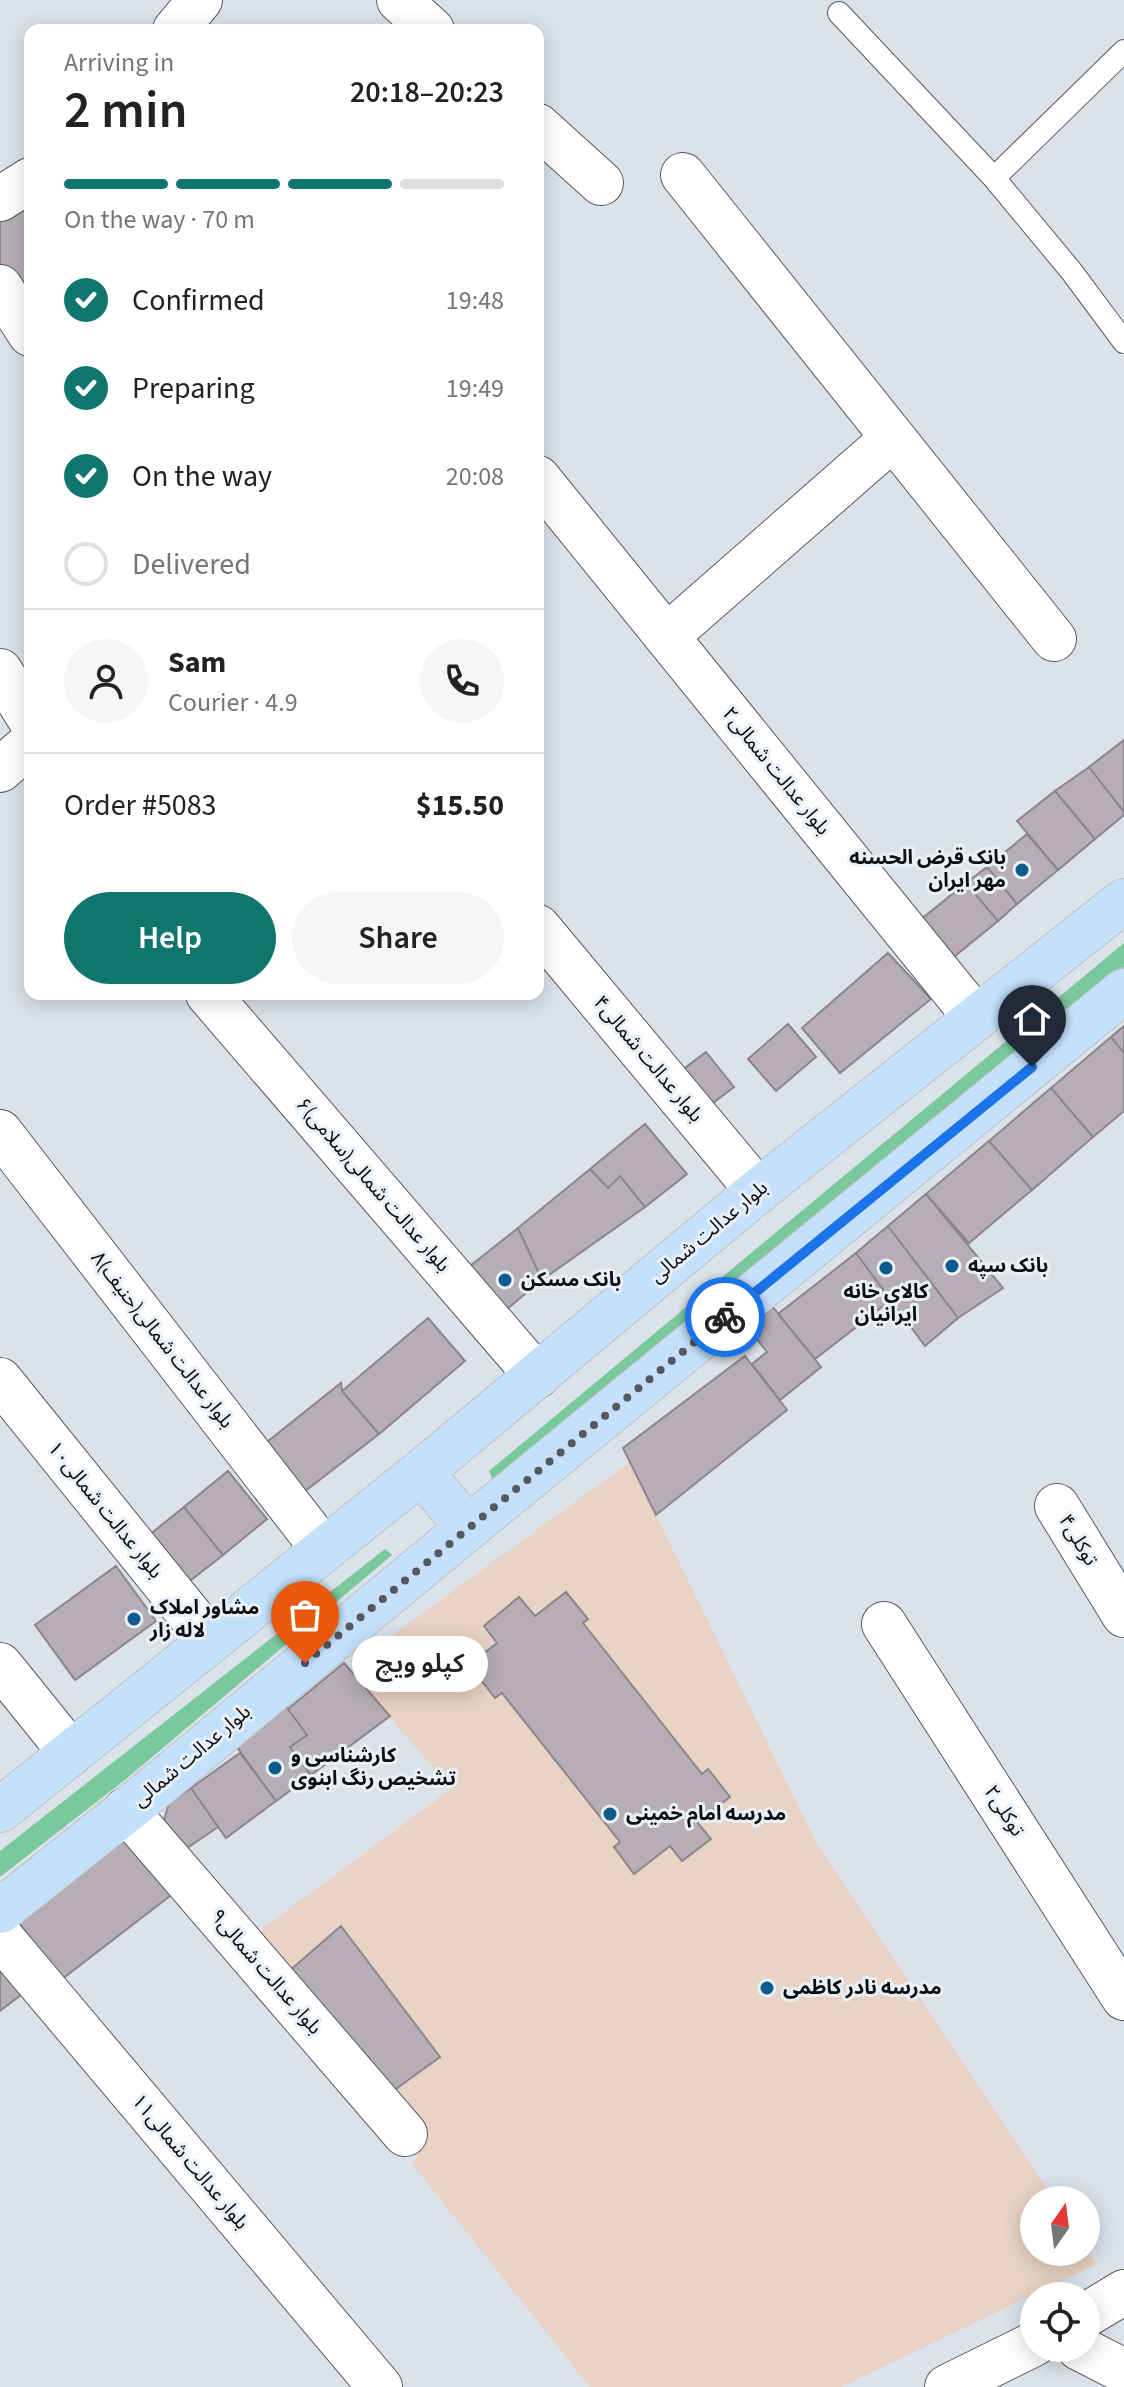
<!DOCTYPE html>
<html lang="en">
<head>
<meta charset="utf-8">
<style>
	body { margin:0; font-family:"Source Sans 3","Noto Sans Arabic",sans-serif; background:#f6f6f6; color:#222; height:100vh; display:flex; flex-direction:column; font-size:30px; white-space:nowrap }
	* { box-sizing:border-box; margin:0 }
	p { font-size:26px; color:#767676 }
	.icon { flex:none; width:44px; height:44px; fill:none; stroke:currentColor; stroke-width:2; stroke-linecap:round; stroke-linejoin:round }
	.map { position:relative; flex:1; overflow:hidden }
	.details { position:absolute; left:24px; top:24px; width:520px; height:976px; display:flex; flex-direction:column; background:#fff; border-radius:16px; box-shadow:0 4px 20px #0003 }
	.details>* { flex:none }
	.needle { width:52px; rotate:14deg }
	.fabs { position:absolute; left:1020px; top:2186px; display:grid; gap:16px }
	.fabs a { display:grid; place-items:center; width:80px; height:80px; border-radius:50%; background:#fff; box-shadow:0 4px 20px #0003; font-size:40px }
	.pin { position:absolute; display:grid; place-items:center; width:68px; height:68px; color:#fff; margin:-82px -34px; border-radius:50% 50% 50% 0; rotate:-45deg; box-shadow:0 0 8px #0007 }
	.pin .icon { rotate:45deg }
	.courier { position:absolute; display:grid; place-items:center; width:80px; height:80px; margin:-40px; border:6px solid #1a73e8; border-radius:50%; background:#fff; color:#222; box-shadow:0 2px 10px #0007 }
	.bubble { position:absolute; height:56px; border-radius:28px; background:#fff; box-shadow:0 4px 20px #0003; font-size:26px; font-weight:600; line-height:56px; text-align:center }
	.overview em { font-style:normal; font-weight:600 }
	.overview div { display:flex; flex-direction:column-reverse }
	.overview { display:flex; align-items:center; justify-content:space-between; height:136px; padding:0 40px }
	h1 { font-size:52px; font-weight:600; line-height:60px }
	.bar { display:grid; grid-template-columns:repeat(4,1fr); gap:12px 8px; align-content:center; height:96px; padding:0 40px }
	.bar i { height:10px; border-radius:6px; background:#e0e0e0 }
	.bar .selected { background:#0f766e }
	.bar p { grid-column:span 4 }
	.line { display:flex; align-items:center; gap:20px; padding:0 40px; border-top:2px solid #e0e0e0 }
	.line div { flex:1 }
	.round { display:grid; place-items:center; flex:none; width:84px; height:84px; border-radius:42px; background:#f6f6f6 }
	ol { padding:0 40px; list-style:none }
	li { display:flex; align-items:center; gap:24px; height:88px }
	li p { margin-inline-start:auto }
	li .icon { padding:8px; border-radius:50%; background:#0f766e; color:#fff; stroke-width:4 }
	li:last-child { color:#767676 }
	li i { width:44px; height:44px; border:4px solid #e0e0e0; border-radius:50% }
	.primary-button { display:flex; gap:16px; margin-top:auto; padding:16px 40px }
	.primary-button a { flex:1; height:92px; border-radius:48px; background:#0f766e; color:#fff; font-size:32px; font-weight:600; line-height:92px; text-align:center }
	.primary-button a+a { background:#f6f6f6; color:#222 }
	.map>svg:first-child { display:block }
	.education { fill:#e8d3c5 }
	.green { fill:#7ac99d }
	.building { fill:#b6aeb4; stroke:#8c858b; stroke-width:2 }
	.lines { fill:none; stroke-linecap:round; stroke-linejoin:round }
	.service-casing { stroke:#565c63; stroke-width:24 }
	.minor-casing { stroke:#565c63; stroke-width:46 }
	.primary-casing { stroke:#c0c1c1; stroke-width:46 }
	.service { stroke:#fff; stroke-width:22 }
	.minor { stroke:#fff; stroke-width:44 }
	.primary { stroke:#c4e0fa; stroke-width:44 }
	.done { stroke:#55595e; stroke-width:8; stroke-dasharray:0 14.4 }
	.route { stroke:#1a73e8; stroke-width:10 }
	.poi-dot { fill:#0d5a8d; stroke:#e9f0f7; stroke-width:3 }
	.labels { text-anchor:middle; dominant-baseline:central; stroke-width:6; stroke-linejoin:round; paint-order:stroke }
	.street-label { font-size:20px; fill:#0d0f12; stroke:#e9f0f7 }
	.poi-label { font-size:20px; font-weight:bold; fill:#0d0f12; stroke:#e9f0f7; text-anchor:start }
</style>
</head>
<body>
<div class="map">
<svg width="1124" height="2387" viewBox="0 0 1124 2387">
	<rect width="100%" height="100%" fill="#dbe2ea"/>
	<!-- education -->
	<path class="education" d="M630,1462L815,1840L1055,2200H1034V2252H1086V2247L1097,2264L841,2387H590L413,2165L427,2135L250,1938L451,1789L350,1670L361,1658Z"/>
	<!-- green -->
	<path class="green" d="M1124,943V967L495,1485L489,1471Z
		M385,1549L392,1555L126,1779L0,1877V1851Z"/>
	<!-- building -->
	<path class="building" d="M30,180V334L0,287V199Z
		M1124,740V812L1089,767Z
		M1089,767L1124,812V815L1095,839L1055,791Z
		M1055,791L1095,839L1058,870L1017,821Z
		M1027,834L1058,870L1017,904L987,867Z
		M987,867L1017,904L998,921L966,883Z
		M966,883L998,921L950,960L919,921Z
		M888,953L931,999L840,1073L802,1028Z
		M788,1024L816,1057L776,1091L748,1059Z
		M1124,1026V1053L1111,1037Z
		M1111,1037L1124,1053V1111L1093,1137L1051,1088Z
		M706,1052L734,1087L709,1106L681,1071Z
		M1051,1088L1093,1137L1032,1190L989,1141Z
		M645,1124L687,1174L645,1207L620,1176L608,1188L590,1169Z
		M989,1141L1032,1190L969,1243L926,1194Z
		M590,1169L608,1188L620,1176L645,1207L542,1280L518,1228Z
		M926,1194L1003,1288L958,1318L888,1226Z
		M888,1226L958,1318L925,1346L856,1253Z
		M518,1228L542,1280L495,1319L460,1274Z
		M856,1253L891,1300L815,1359L778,1314Z
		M773,1307L821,1367L780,1400L752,1364L767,1352L748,1328Z
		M428,1318L465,1361L379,1434L342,1391Z
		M745,1356L787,1410L656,1515L623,1448Z
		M341,1383L342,1391L379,1434L296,1498L257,1450Z
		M228,1471L267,1519L223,1555L184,1507Z
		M184,1507L223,1555L182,1587L143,1540Z
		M116,1566L156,1621L75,1680L35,1625Z
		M566,1592L588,1619L583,1623L702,1774L708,1769L730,1797L697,1822L711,1839L682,1861L670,1846L634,1874L614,1847L620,1842L502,1693L495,1698L469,1665L497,1643L484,1626L519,1597L535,1616Z
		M344,1663L390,1716L311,1775L290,1747L307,1735L288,1709Z
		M284,1700L288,1709L307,1735L290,1747L311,1775L276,1801L231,1739Z
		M240,1753L276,1801L226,1838L191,1788Z
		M191,1788L218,1827L184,1850L164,1820L169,1803Z
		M133,1829L179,1889L62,1979L16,1919Z
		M341,1926L440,2057L389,2094L288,1972Z
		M0,1958L26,1991L0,2011Z"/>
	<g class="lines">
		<defs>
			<path id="service" d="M839,13L994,178
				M1124,51L994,178L1072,272L1124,342"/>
			<path id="minor" d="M399,0L432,30
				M175,30L200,0
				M538,126L601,183
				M683,175L1054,639
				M0,199L30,180
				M0,287L30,334
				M538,478L976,1018
				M667,636L893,438
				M0,671L30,719
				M0,770L30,744
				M538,927L758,1191
				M208,994L537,1376
				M0,1132L323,1549
				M0,1380L210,1640
				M1057,1506L1124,1615
				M884,1624L1124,1998
				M0,1665L71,1753
				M126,1810L405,2134
				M0,1936L380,2387
				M1086,2315L1124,2292
				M1079,2348L1124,2371
				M947,2387L1034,2344"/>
			<path id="primary" d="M421,1472L468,1528
				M0,1810L421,1472L758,1191L1124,901
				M0,1911L142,1798L468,1528L1124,991"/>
		</defs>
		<!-- service casing -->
		<use href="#service" class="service-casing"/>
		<!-- minor casing -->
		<use href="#minor" class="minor-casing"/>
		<!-- primary casing -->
		<use href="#primary" class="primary-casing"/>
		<!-- service -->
		<use href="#service" class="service"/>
		<!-- minor -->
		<use href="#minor" class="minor"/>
		<!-- primary -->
		<use href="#primary" class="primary"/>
	</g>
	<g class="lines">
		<!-- done -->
		<path class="done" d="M305,1663L725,1317"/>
		<!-- route -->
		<path class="route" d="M725,1317L1032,1067"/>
	</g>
	<!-- markers -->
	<g class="poi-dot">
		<circle cx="1022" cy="870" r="8"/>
		<circle cx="952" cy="1266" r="8"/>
		<circle cx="886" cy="1268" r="8"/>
		<circle cx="505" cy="1280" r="8"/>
		<circle cx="134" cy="1619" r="8"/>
		<circle cx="275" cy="1768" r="8"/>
		<circle cx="610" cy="1814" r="8"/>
		<circle cx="767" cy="1988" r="8"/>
	</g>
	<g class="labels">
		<!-- street labels -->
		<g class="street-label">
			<text transform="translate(776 771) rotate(51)">بلوار عدالت شمالی۲</text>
			<text transform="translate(648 1059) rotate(50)">بلوار عدالت شمالی۴</text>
			<text transform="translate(373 1185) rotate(49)">۶بلوار عدالت شمالی(سلامی)</text>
			<text transform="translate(709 1232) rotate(-40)">بلوار عدالت شمالی</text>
			<text transform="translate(162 1340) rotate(52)">۸بلوار عدالت شمالی(حنیف)</text>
			<text transform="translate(105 1510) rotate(51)">بلوار عدالت شمالی۱۰</text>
			<text transform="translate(1078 1540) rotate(59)">توکلی۴</text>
			<text transform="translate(192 1756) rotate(-40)">بلوار عدالت شمالی</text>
			<text transform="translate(1004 1811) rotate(57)">توکلی۲</text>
			<text transform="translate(266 1972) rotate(49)">بلوار عدالت شمالی۹</text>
			<text transform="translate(190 2162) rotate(50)">بلوار عدالت شمالی۱۱</text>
		</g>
		<!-- poi labels -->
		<g class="poi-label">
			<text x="1006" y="858" text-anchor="end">بانک قرض الحسنه<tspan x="1006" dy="23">مهر ایران</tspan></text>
			<text x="968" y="1266">بانک سپه</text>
			<text x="521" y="1280">بانک مسکن</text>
			<text x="886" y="1292" text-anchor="middle">کالای خانه<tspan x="886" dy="23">ایرانیان</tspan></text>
			<text x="150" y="1608">مشاور املاک<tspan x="150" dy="23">لاله زار</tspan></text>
			<text x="291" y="1756">کارشناسی و<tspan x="291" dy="23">تشخیص رنگ ابنوی</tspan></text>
			<text x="626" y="1814">مدرسه امام خمینی</text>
			<text x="783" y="1988">مدرسه نادر کاظمی</text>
		</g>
	</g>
</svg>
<div class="fabs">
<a><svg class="needle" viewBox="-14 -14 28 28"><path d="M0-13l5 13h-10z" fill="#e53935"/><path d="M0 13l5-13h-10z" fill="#767676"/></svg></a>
<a><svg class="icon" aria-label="locate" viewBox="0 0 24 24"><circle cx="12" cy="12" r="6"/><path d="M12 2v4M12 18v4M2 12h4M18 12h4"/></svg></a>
</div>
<div class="pin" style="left:305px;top:1663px;background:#ea580c"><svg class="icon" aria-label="bag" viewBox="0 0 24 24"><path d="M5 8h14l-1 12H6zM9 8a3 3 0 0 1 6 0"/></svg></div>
<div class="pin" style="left:1032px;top:1067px;background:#1f2937"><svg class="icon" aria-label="home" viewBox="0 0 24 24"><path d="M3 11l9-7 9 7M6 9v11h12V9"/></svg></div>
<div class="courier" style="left:725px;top:1317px"><svg class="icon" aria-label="bike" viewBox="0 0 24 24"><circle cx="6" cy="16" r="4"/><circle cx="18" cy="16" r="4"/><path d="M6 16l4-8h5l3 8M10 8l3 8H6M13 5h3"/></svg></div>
<div class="bubble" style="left:352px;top:1636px;width:136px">کپلو ویچ</div>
<section class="details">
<div class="overview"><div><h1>2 min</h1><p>Arriving in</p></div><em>20:18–20:23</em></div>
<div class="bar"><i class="selected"></i><i class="selected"></i><i class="selected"></i><i></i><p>On the way · 70 m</p></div>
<ol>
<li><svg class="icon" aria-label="check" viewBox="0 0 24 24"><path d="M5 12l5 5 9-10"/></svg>Confirmed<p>19:48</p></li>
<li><svg class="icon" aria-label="check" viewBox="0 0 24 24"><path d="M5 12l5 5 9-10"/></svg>Preparing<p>19:49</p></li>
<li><svg class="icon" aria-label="check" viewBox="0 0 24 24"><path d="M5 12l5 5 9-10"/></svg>On the way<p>20:08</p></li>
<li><i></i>Delivered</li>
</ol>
<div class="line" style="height:144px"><a class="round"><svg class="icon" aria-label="person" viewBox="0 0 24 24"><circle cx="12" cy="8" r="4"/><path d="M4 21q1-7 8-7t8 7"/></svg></a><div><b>Sam</b><p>Courier · 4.9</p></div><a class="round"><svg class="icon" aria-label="phone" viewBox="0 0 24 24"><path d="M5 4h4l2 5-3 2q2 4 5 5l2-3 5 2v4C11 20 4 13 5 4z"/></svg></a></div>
<div class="line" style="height:104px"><div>Order #5083</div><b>$15.50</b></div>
<div class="primary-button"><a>Help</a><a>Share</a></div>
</section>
</div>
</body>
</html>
